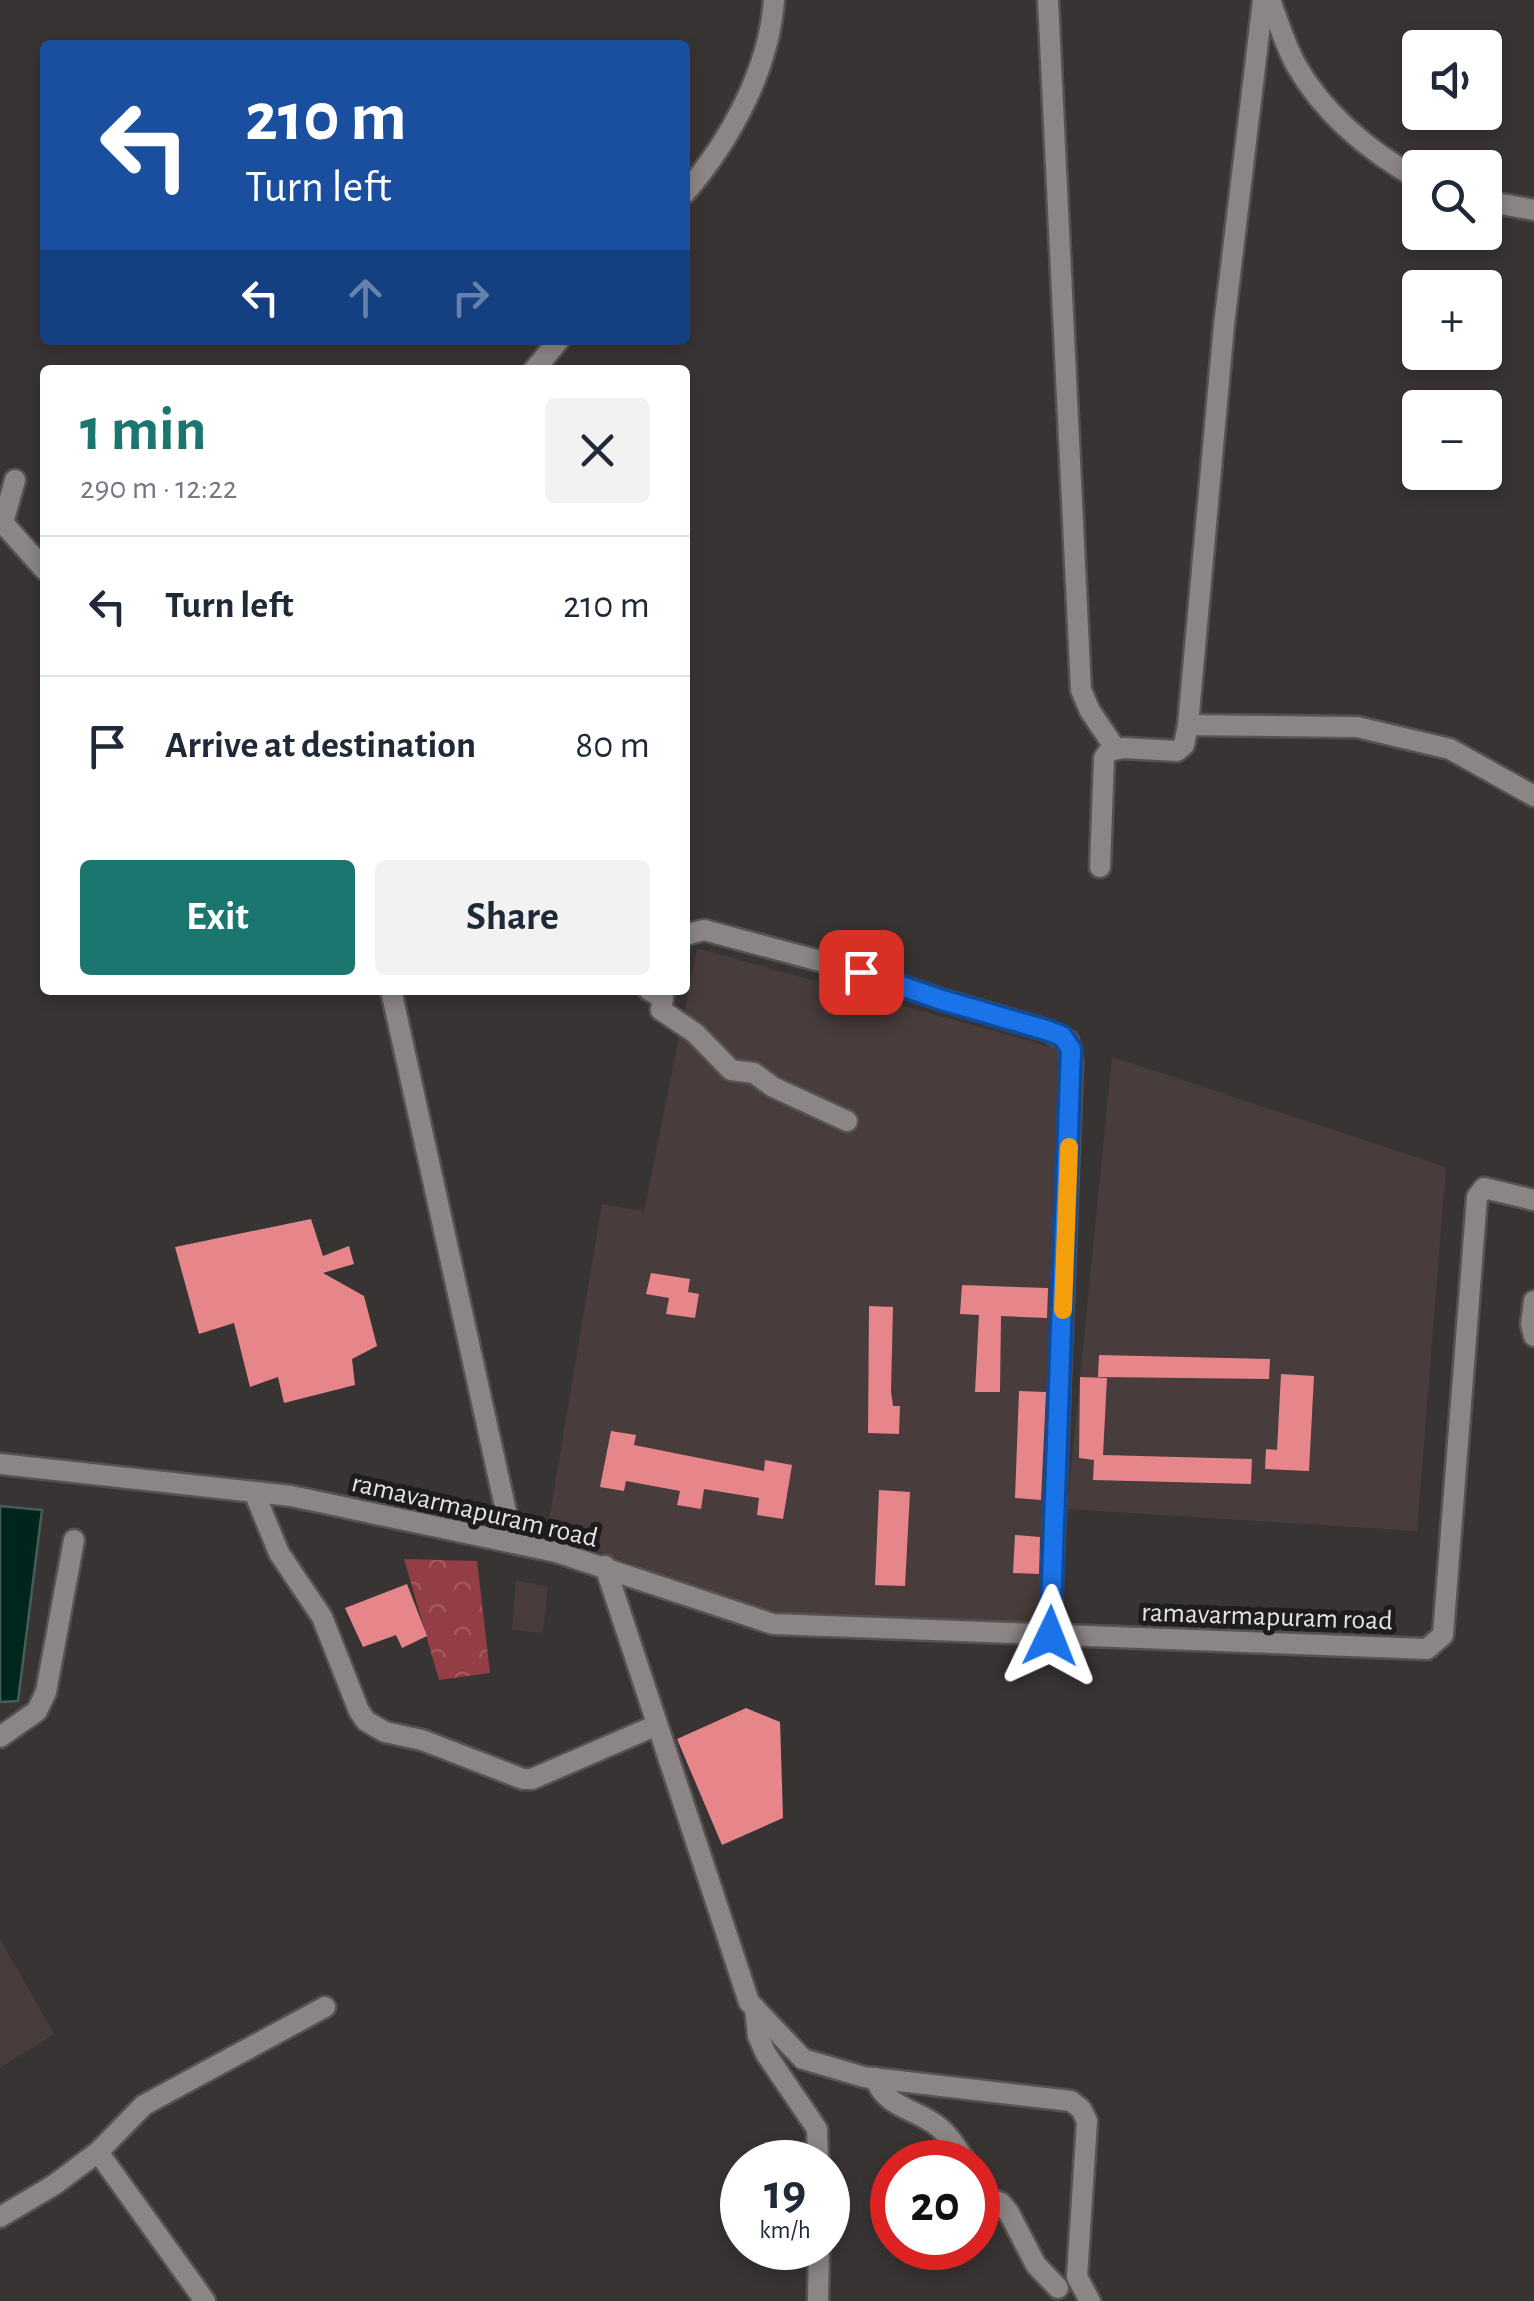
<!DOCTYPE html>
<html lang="en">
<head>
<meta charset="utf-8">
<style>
  :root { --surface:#fff; --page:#f2f2f3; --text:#1f2937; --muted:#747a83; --line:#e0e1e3; --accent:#1b766f }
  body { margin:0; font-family:"Alegreya Sans",sans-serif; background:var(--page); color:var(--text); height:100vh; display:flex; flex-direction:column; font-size:38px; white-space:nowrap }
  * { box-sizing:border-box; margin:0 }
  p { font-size:32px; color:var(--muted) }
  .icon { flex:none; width:55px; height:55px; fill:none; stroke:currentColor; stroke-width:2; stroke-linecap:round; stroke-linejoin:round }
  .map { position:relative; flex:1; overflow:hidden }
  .panel { position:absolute; left:40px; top:365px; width:650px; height:630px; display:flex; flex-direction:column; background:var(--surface); border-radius:10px; box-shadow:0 5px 15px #0003 }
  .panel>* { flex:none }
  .hud { position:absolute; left:40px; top:40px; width:650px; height:305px; border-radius:10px; box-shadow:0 5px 15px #0003; background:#1a4fa0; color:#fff; overflow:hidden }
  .tools { position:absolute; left:1402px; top:30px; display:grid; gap:20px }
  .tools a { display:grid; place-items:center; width:100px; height:100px; border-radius:10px; background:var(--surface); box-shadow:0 5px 15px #0003; font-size:50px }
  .speed { position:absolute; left:720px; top:2140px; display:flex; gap:20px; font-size:50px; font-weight:700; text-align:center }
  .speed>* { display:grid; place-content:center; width:130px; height:130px; border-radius:50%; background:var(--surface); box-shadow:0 5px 15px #0003; line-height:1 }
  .speed small { font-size:25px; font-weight:400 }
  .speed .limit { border:15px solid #d22; background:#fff; color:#111 }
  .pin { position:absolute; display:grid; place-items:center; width:85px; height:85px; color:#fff; margin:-42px; border-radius:20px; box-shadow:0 5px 15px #0006 }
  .me { position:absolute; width:110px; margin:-55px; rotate:2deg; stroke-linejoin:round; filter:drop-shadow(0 0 8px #0008) }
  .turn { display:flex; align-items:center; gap:35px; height:210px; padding:0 40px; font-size:45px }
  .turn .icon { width:130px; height:130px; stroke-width:2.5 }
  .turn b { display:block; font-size:70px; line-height:85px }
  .lanes { display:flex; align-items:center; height:95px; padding:0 40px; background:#0003; justify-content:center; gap:50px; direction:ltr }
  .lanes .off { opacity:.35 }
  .round { display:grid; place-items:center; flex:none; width:105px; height:105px; border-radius:10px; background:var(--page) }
  .overview { display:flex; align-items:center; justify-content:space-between; height:170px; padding:0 40px }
  h1 { font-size:60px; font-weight:700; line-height:75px; color:var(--accent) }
  .primary-button { display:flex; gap:20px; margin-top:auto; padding:20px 40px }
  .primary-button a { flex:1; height:115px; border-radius:10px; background:var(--accent); color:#fff; font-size:40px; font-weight:700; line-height:115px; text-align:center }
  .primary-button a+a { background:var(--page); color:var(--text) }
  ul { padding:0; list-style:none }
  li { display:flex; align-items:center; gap:30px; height:140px; padding:0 40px; border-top:2px solid var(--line) }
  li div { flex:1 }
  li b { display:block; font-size:38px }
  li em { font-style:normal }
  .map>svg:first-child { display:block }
  .built { fill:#483c3c }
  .forest { fill:url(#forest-crowns) }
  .water { fill:#00251d; stroke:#445d58; stroke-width:2.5 }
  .building { fill:#e6868a }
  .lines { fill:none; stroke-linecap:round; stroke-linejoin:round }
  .minor-casing { stroke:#575252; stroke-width:25 }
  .minor { stroke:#8b8585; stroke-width:20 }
  .route-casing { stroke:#114b97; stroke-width:25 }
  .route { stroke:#1a73e8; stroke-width:18 }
  .slow { stroke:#f59e0b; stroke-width:18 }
  .labels { text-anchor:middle; stroke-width:10; stroke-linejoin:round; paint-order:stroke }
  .street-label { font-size:28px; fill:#e4e1e1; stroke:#1e1c1c }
</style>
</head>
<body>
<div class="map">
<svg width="1534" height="2301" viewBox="0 0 1534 2301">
  <defs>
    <pattern id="forest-crowns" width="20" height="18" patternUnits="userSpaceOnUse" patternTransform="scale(2.5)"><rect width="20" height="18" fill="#933d44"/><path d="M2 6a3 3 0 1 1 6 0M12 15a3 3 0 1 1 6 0" fill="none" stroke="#a2595f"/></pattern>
  </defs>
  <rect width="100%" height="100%" fill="#393434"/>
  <g class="built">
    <path d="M697,948L1058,1049L1050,1632L763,1612L547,1532L602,1204L644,1211Z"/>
    <path d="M1112,1057L1446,1167L1417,1531L1067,1509Z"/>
    <path d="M516,1580L548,1587L543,1633L512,1630Z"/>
    <path d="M0,1939L54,2034L0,2068Z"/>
  </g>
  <path class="forest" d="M404,1559L477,1561L490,1673L439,1680Z"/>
  <path class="water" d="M0,1506L42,1510L18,1701L0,1702Z"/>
  <g class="building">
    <path d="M311,1219L323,1256L349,1246L354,1264L323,1273L364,1296L377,1346L352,1359L355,1385L284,1403L278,1377L250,1387L234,1323L199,1334L175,1247Z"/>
    <path d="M651,1273L690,1279L688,1292L699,1294L695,1318L666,1314L669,1298L646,1294Z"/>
    <path d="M962,1285L1048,1288L1047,1318L1001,1316L1000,1392H975L979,1315L960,1314Z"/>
    <path d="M869,1306L893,1307L891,1391L893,1406H900L899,1434L868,1433Z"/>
    <path d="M1099,1355L1270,1359L1269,1379L1098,1377Z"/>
    <path d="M1281,1374L1314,1376L1309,1471L1265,1469L1266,1449L1277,1450Z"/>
    <path d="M1080,1377L1107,1378L1103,1455L1252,1459L1251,1484L1093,1480L1094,1460L1079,1458Z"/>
    <path d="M1019,1391L1046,1392L1041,1500L1015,1498Z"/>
    <path d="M611,1431L636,1435L634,1445L764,1471L765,1460L792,1465L783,1519L757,1515L759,1498L704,1489L701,1509L677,1505L680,1491L626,1481L624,1491L600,1487Z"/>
    <path d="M879,1490L910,1492L905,1586L875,1585Z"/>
    <path d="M1015,1535L1040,1537L1039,1574L1013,1573Z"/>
    <path d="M407,1584L427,1636L402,1648L396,1635L363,1647L345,1608Z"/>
    <path d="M746,1708L780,1722L783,1818L722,1845L677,1739Z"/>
  </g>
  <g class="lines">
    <g class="minor-casing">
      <g id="minor">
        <path d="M1048,0L1081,690L1090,711L1115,748"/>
        <path d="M1270,0C1278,21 1285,45 1296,65C1325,116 1370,152 1420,180"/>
        <path d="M685,193C730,141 769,70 774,0"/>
        <path d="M1485,201L1534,210"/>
        <path d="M534,370L559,340"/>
        <path d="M0,523H3L15,480"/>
        <path d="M3,523L45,570"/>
        <path d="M1188,725L1224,325L1263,0"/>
        <path d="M1100,867L1104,758L1109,751L1124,748L1177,751L1184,745L1188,725L1357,727L1450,749L1534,796"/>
        <path d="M685,935L704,930L861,972L943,1000L1046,1030L1068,1041L1072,1062L1050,1636"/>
        <path d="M391,990L513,1543"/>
        <path d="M649,990L663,998L661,1010L695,1033L731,1070L754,1073L773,1087L847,1121"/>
        <path d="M1534,1301L1531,1324L1534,1336"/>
        <path d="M0,1464L291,1496L556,1552L773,1624L1427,1649L1443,1635L1477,1197L1484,1188L1534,1200"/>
        <path d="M254,1492L279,1553L322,1617L359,1711L366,1721L385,1732L422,1740L523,1779H532L657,1725"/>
        <path d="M605,1566L749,2002L803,2059L864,2077L1071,2101L1081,2109L1087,2121L1077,2277L1090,2301"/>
        <path d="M0,1737L37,1711L46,1692L74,1540"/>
        <path d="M755,2008L758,2036L766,2054L817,2129L818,2162"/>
        <path d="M875,2078C885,2107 915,2109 936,2125C949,2134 957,2149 966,2162"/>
        <path d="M98,2152L205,2301"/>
        <path d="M978,2190L984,2197L1001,2203L1009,2213L1036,2265L1058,2288"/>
        <path d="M0,2217L54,2185L98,2152L144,2105L325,2007"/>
        <path d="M818,2301L819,2248"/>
      </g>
    </g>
    <use href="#minor" class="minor"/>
  </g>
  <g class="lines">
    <g class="route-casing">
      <path id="route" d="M861,972L942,1000L1046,1030L1062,1036L1071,1049L1050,1636"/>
    </g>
    <use href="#route" class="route"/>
    <path class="slow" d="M1063,1310L1069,1147"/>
  </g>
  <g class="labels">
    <g class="street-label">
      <text transform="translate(475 1509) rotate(13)" y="10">ramavarmapuram road</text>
      <text transform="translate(1267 1615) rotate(2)" y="10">ramavarmapuram road</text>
    </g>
  </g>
</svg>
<div class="tools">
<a><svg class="icon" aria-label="sound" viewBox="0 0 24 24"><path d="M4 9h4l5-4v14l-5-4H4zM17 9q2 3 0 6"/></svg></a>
<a><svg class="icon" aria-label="search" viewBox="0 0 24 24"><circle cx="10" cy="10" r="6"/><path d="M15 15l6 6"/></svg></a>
<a>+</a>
<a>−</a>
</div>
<div class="speed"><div>19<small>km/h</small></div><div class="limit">20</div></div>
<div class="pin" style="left:861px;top:972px;background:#d93025"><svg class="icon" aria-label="arrive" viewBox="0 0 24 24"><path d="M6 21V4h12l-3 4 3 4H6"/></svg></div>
<svg class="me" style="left:1050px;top:1636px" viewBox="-20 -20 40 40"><path d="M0-17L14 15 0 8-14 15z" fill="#1a73e8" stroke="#fff" stroke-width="4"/></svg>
<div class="hud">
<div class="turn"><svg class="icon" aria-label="left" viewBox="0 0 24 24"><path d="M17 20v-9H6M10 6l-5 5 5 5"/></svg><div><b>210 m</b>Turn left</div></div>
<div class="lanes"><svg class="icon" aria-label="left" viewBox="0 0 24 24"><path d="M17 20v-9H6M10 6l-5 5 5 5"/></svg><svg class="icon off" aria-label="ahead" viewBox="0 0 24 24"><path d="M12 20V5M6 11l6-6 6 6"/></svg><svg class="icon off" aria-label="right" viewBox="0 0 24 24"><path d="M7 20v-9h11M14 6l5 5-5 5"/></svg></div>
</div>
<section class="panel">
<div class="overview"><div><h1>1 min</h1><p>290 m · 12:22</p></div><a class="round"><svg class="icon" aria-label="close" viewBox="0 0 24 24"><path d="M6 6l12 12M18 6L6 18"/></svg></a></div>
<ul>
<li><svg class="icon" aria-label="left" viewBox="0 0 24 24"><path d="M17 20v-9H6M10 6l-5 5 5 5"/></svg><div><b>Turn left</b></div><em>210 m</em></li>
<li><svg class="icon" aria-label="arrive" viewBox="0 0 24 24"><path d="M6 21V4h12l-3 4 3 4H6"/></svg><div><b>Arrive at destination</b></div><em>80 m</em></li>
</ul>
<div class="primary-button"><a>Exit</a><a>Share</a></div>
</section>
</div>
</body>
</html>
